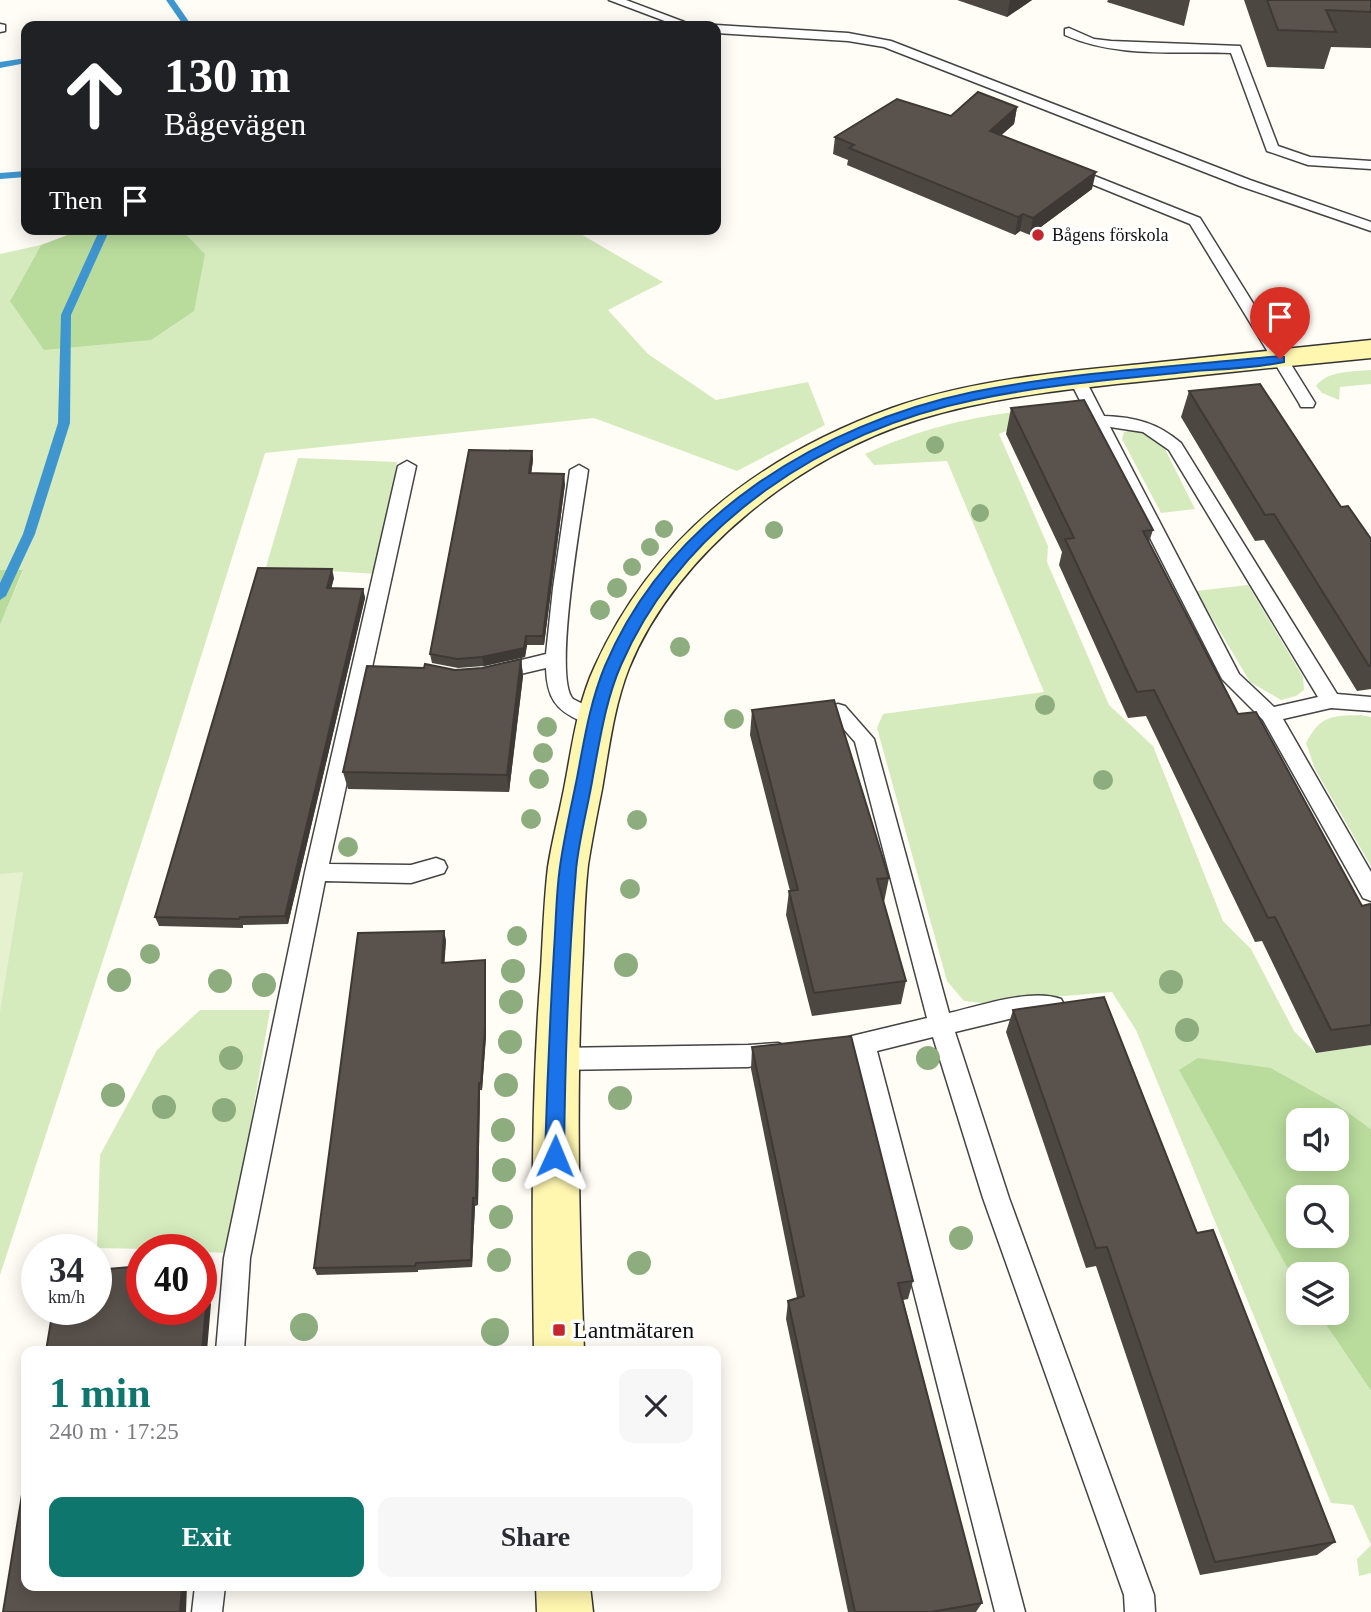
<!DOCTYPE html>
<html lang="en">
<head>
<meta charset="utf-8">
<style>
  :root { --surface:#fff; --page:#f7f7f7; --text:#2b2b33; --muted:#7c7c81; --accent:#0f766e }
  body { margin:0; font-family:"Times New Roman",serif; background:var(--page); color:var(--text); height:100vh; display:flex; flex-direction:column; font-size:26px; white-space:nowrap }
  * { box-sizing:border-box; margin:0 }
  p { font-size:23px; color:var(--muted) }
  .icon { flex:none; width:38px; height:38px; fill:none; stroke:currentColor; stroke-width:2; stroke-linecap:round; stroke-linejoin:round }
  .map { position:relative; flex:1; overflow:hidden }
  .side { position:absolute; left:21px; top:1346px; width:700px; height:245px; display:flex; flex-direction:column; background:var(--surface); border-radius:14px; box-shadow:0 4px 18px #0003 }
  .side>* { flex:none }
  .banner { position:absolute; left:21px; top:21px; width:700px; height:214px; border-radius:14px; box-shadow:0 4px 18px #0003; background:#202124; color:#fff; overflow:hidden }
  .controls { position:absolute; left:1286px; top:1108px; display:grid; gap:14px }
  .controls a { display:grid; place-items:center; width:63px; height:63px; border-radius:14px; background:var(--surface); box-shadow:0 4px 18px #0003; font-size:35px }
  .speed { position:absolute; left:21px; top:1234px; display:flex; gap:14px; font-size:35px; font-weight:700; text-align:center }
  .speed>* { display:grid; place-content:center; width:91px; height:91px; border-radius:50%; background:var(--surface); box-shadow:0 4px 18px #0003; line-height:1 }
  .speed small { font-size:18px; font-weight:400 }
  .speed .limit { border:10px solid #d22; background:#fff; color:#111 }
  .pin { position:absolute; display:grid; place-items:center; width:60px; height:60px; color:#fff; margin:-72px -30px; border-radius:50% 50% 50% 0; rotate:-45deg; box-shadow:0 0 7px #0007 }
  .pin .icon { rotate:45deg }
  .me { position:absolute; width:77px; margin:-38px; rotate:1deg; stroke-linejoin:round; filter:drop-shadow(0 0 5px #0008) }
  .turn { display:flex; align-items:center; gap:24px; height:147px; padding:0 28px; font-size:32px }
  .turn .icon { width:91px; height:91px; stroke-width:2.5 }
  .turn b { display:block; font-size:49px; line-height:60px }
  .then { display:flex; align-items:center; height:66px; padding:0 28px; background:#0003; gap:14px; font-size:26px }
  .round { display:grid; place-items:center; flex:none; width:74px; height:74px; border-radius:14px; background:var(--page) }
  .summary { display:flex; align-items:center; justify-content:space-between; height:119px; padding:0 28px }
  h1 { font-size:42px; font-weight:700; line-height:52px; color:var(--accent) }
  .button { display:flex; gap:14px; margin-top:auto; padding:14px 28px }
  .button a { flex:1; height:80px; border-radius:14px; background:var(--accent); color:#fff; font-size:28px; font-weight:700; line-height:80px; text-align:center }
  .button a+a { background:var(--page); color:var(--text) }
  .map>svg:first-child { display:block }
  .green { fill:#d5ebbd }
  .forest { fill:#b9dc9c; fill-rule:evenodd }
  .pitch { fill:#e6f2cf }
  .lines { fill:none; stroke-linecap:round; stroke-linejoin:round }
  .stream { fill:#3f96cf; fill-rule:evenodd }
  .lane-casing { stroke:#444; stroke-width:3 }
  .secondary-casing { stroke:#333; stroke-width:3 }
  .lane { fill:#fff; fill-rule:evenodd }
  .secondary { fill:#fff6b0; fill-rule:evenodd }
  .tree { fill:#8dad7f }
  .wall { fill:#4d4742 }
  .shaded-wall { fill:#3f3936 }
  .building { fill:#5a524d; stroke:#3f3936; stroke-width:2 }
  .route { fill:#1a73e8; stroke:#114b97; stroke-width:2 }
  .poi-dot { fill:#c4262e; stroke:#fff; stroke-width:2.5 }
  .labels { text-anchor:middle; stroke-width:7; stroke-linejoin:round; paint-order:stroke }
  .far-poi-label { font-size:18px; fill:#111; stroke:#fff; text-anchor:start }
  .near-poi-label { font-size:24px; fill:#111; stroke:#fff; text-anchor:start }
</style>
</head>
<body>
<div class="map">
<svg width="1371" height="1612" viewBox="0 0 1371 1612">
  <rect width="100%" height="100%" fill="#fffdf5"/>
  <g class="green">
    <path d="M181,229H572L663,282L608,310L648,354L716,400L808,382L825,425L737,471L594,418L265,453L170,755L0,1275V625L23,571L0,570V254L41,245L10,301L205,254Z"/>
    <path d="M1371,370V384L1340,387L1339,400L1322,393L1316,386C1328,370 1353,372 1371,370Z"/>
    <path d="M1066,407L999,434L1048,546L1047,562L1109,705L1153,746L1223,921L1251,949L1294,1031L1316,1053L1371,1045V1129L1338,1105L1271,1068L1287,1267L1298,1283V1312L1318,1313L1371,1391V1573L1359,1576L1357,1559L1371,1545L1353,1505L1331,1503L1136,1030L1112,992L982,1003L964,1001L947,981L877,728L883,714L1044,692L947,461L874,465L865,454C933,423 993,412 1066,407Z"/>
    <path d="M1137,429L1164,447L1195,509L1161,513L1122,439L1124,432Z"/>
    <path d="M298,458L397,462L377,574L266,567Z"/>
    <path d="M1248,585L1303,677L1304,690L1296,696L1281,700L1250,682L1196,591Z"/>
    <path d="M1361,715L1371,717V866L1315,769L1306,743C1321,715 1331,716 1361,715Z"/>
    <path d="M200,1010H270L229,1253L201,1252V1250L97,1248L100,1155L157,1050Z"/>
  </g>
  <g class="forest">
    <path d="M98,229H181L205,254L194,311L151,340L44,350L10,301L41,245L78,231Z"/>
    <path d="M0,570H23L0,625Z"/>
    <path d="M1198,1058L1271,1068L1338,1105L1371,1129V1391L1318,1313L1337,1312V1274H1298V1283L1287,1267L1179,1070ZM1298,1120H1337V1158H1298ZM1298,1197H1337V1236H1298Z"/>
  </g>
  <path class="pitch" d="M23,872L0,1012V874Z"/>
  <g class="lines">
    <g class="stream">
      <path d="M166,0H174L192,26H184Z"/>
      <path d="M26,58V63L0,68V62Z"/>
      <path d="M26,171V177L0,179V173Z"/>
      <path d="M100,229H110L71,315L70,423L35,534L6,596L0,600V583L23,534L58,423L61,315Z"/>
    </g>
    <g class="lane-casing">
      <g id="lane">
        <path d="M609,0H626L695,26H678Z"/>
        <path d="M0,24L5,25V31L0,32Z"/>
        <path d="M716,25L848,33L891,41L1250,180L1371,222V231L1240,186L884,47L848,41L716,33V26H712Z"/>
        <path d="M1069,28L1094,39L1111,41L1240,46L1278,146L1310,157L1371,161V169L1308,165L1267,151L1231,53C1176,51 1115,58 1065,35V29Z"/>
        <path d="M1067,165L1200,218L1315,403L1313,407H1301L1299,403L1190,224L1062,172L1060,169Z"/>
        <path d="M1077,374L1085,379L1104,416C1135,417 1158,423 1181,443L1337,694L1371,697V711L1331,708L1283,719L1371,872V901L1363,898L1263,720L1222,679L1069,379ZM1110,427L1143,432L1169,450L1318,697L1274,707L1239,674Z"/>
        <path d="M407,461L416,466L329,864L411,865L436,858L444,861L447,867L444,873L411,883L325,881L250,1258L244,1351H216L224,1258L305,872L398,466Z"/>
        <path d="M579,465L588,470C583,507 552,678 573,699L603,714L606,719L603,724C594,727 589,724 581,721C555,710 547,697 546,668L495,680L488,678L485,673L488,668L546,654L553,588L570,470Z"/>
        <path d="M838,704L845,706L874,739L949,1013C980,1006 1031,988 1061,999L1065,1006L1061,1013L1009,1019L955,1032L1009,1198L1154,1595L1155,1612H1125L1124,1595L983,1198L933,1037L877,1051L1025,1612H995L854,1056L844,1053L840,1046L844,1039L852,1036L927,1018L855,742L828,711L831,706Z"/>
        <path d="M778,1043L786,1046L790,1053L786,1060L748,1067L556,1070L548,1066L544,1059L548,1052L556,1048L748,1045Z"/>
        <path d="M195,1586H225L222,1612H192Z"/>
      </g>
    </g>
    <g class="secondary-casing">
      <g id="secondary">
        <path d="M1371,340V358C1299,365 1228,372 1156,380C1077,388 996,396 920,419C802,455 676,552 629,668C614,706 609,748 602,789C597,814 592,839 588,865C584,900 584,937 582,973C576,1099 579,1224 584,1351H534C532,1223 531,1097 541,970C543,936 544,901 548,867C552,841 559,815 564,789C572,748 577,704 595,666C654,536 760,456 892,408C971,380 1059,372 1142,364C1218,356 1295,348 1371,340Z"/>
        <path d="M536,1586H590L593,1612H537Z"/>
      </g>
    </g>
    <use href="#lane" class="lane"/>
    <use href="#secondary" class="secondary"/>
  </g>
  <g class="tree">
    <circle cx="935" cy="445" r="9"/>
    <circle cx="980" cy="513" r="9"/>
    <circle cx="664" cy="529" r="9"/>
    <circle cx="774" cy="530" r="9"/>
    <circle cx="650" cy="547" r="9"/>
    <circle cx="632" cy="567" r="9"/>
    <circle cx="617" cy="588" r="10"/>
    <circle cx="600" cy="610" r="10"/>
    <circle cx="680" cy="647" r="10"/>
    <circle cx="1045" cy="705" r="10"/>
    <circle cx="734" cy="719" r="10"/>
    <circle cx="547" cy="727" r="10"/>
    <circle cx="543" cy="753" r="10"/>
    <circle cx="539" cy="779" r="10"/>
    <circle cx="1103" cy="780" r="10"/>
    <circle cx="531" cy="819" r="10"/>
    <circle cx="637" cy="820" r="10"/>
    <circle cx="348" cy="847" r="10"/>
    <circle cx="630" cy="889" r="10"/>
    <circle cx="517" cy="936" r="10"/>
    <circle cx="150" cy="954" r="10"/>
    <circle cx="626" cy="965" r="12"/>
    <circle cx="513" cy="971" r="12"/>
    <circle cx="119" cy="980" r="12"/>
    <circle cx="220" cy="981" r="12"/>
    <circle cx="1171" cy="982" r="12"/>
    <circle cx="264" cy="985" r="12"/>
    <circle cx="511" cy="1002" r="12"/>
    <circle cx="1187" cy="1030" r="12"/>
    <circle cx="510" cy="1042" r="12"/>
    <circle cx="231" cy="1058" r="12"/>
    <circle cx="928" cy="1058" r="12"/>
    <circle cx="506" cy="1085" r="12"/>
    <circle cx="113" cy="1095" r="12"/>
    <circle cx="620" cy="1098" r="12"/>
    <circle cx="164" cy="1107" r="12"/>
    <circle cx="224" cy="1110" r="12"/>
    <circle cx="503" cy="1130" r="12"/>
    <circle cx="504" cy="1170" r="12"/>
    <circle cx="501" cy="1217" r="12"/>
    <circle cx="961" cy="1238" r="12"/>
    <circle cx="499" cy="1260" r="12"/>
    <circle cx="639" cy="1263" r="12"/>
    <circle cx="304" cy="1327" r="14"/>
    <circle cx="495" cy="1332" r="14"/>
  </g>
  <g class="wall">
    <path d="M957,0H1032L1007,17Z"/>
    <path d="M1108,0H1190L1184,26L1107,2Z"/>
    <path d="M1244,0H1371V48L1331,47L1324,69L1267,67Z"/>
    <path d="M1017,107L1014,124L1001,135L1092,189L1030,235L1020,231L1015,235L847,165L848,160L833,154L835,137L951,116Z"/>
    <path d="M1189,391L1341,507L1371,539V689L1357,691L1264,540L1255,541L1181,417Z"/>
    <path d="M1011,408L1153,530L1149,542L1238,714L1362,906H1371V1045L1316,1053L1262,941L1255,942L1146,716L1128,718L1059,565L1062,552L1006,434Z"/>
    <path d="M532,451L533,460L531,474L565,484L544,645H527L525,657L484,666L458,668L432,663L430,654Z"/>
    <path d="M334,578L331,588L363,589L365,598L288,924L243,925V928L159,926L155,917Z"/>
    <path d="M521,659L523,676L509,792L348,789L343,772L482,668Z"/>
    <path d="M752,710L889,878L884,902L906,981L901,1004L812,1016L786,915L789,891H790L750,735Z"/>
    <path d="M446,940L444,963L486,968V1036L482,1090H480L478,1205L475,1206L472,1267L418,1270V1272L317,1275L314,1268Z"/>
    <path d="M1013,1010L1197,1233L1335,1542L1317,1555L1200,1575L1096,1266L1086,1268L1006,1032Z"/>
    <path d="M752,1047L913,1281L908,1299L903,1300L982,1603L976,1612H848L786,1319L788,1301L797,1298L751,1069Z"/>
  </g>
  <g class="shaded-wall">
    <path d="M1010,0H1032L1007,17Z"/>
    <path d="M1017,107L1014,124L987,148L990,131Z"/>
    <path d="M1096,172L1092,189L1030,235L1033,218Z"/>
    <path d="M1023,214L1020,231L1015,235L1018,217Z"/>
    <path d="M532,451L533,460L530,483L529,473Z"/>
    <path d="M564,474L565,484L544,645L543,636Z"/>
    <path d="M332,569L334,578L329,597L327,588Z"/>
    <path d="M363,589L365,598L288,924L285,916Z"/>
    <path d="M526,636L527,645L525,657L484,666L482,657Z"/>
    <path d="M521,659L523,676L509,792L507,775Z"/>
    <path d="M444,931L446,940L444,971L442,963Z"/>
    <path d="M485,960L486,968V1036L482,1090L481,1083Z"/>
    <path d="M479,1083L480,1090L478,1205L476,1198Z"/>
    <path d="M473,1198L475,1206L472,1267L471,1260Z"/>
    <path d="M207,1297L211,1304L207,1351H202Z"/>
    <path d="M182,1586H187L186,1612H180Z"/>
  </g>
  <g class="building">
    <path d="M1267,0H1371V12L1326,10L1336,32L1278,30Z"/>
    <path d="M978,92L1017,107L990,131L1096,172L1033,218L1023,214L1018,217L849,148L854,145L835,137L897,99L951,116Z"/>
    <path d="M1260,384L1341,507L1348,506L1371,539V665L1369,666L1274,514L1265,515L1189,391Z"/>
    <path d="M1084,400L1153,530L1143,531L1238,714L1256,712L1362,906L1370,904L1371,906V1025L1331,1030L1275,917L1268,918L1154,690L1137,692L1065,539L1074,538L1011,408Z"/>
    <path d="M469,450L532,451L529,473L564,474L543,636H526L524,648L482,657L457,659L430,654Z"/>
    <path d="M258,568L332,569L327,588L363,589L285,916L240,917L239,919L155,917Z"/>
    <path d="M521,659L507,775L343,772L367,666L424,668L425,664L455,670L482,668Z"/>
    <path d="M834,700L889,878L877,879L906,981L814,993L789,891L798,890L752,710Z"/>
    <path d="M444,931L442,963L485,960V1028L481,1083H479L476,1198H473L471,1260L416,1263L415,1266L314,1268L358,933Z"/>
    <path d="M1104,997L1197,1233L1213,1230L1335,1542L1215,1562L1107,1247L1096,1248L1013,1010Z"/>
    <path d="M851,1036L913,1281L898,1283L982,1603L931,1612H855L788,1301L804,1296L752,1047Z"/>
    <path d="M142,1266V1309H201V1298L207,1297L202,1351H46L53,1309H96V1270Z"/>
    <path d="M26,1470V1586H182L180,1612H3Z"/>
  </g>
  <path class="route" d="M1280,356L1284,357V362C1255,368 1225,369 1195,371C1122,379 1047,384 974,400C826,430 683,523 621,665C606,699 600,739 593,776C588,807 579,838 576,870C568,965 565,1061 564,1156L561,1162L555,1165L548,1162L545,1156C547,1087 550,1019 554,950C556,923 556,894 560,867C564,837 571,808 577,778C584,741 590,702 605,666C668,517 820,424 973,392C1074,372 1178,366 1280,356Z"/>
  <g class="poi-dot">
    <circle cx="1038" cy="235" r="7"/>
    <rect x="552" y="1323" width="14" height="14" rx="3.5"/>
  </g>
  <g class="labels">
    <g class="far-poi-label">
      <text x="1052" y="241">Bågens förskola</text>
    </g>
    <g class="near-poi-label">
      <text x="573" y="1338">Lantmätaren</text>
    </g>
  </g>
</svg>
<div class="controls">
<a><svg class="icon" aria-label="sound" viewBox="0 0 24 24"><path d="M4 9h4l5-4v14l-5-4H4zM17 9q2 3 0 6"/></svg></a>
<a><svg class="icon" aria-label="search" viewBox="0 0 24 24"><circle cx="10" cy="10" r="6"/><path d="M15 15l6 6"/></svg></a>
<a><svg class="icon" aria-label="layers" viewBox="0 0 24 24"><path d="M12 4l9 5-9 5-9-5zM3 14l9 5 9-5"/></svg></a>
</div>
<div class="speed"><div>34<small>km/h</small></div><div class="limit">40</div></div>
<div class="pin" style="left:1280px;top:359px;background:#d93025"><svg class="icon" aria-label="arrive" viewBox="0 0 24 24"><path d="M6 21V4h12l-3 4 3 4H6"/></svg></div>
<svg class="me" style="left:555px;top:1156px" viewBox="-20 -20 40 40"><path d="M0-17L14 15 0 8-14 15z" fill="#1a73e8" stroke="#fff" stroke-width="4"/></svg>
<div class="banner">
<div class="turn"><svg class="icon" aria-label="ahead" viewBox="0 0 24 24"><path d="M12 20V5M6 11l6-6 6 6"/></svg><div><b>130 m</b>Bågevägen</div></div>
<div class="then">Then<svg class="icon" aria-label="arrive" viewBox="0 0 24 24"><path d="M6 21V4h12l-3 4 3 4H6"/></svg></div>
</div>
<section class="side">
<div class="summary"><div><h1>1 min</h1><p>240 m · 17:25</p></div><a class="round"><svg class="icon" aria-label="close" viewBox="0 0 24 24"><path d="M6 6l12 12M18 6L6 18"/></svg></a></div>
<div class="button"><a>Exit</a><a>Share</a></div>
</section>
</div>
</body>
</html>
